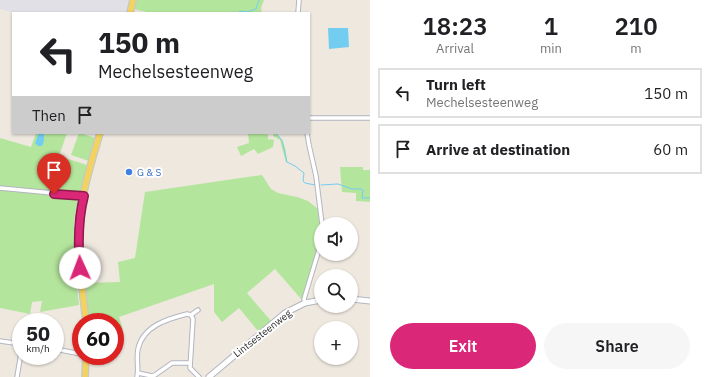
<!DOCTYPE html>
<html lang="en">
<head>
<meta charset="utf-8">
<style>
  :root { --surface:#fff; --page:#f6f6f6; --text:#202124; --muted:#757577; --line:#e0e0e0; --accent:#db2777 }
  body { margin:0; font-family:"IBM Plex Sans",sans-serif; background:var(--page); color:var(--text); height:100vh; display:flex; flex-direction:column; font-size:15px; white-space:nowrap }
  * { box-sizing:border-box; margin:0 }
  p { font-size:13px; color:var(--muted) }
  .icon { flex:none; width:22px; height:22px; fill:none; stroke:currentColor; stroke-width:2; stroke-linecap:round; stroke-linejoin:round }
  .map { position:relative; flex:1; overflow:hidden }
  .sheet { display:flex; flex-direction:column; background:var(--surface); width:340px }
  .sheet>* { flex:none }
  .top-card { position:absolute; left:12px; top:12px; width:298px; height:122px; border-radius:0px; box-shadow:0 1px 3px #0004; background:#fff; color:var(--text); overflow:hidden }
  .tools { position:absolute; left:314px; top:217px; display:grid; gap:8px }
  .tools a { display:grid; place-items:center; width:44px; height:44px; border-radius:50%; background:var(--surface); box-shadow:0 1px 3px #0004; font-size:20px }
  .speed { position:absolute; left:12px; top:313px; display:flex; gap:8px; font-size:20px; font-weight:700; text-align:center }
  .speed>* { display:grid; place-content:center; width:52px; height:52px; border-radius:50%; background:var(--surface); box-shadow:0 1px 3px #0004; line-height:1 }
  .speed small { font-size:10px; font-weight:400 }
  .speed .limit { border:6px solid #d22; background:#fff; color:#111 }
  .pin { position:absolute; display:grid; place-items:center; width:34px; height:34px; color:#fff; margin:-41px -17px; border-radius:50% 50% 50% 0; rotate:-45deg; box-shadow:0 0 4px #0007 }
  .pin .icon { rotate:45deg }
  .me { position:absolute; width:44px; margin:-22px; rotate:358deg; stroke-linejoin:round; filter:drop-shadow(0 0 3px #0008) }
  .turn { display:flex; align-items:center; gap:14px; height:84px; padding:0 20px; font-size:18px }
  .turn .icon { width:52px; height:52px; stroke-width:2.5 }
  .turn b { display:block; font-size:28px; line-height:34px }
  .then { display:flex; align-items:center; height:38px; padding:0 20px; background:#0003; gap:8px; font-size:15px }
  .eta { display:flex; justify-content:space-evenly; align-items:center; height:68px; text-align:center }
  .eta b { font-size:24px; font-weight:600; line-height:28px }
  .action { display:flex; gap:8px; margin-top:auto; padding:8px 20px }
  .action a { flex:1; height:46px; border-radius:24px; background:var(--accent); color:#fff; font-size:16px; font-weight:600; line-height:46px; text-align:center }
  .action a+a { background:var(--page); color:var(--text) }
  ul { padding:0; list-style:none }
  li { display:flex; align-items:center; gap:12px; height:50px; margin:0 8px 6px; padding:0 12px; border:2px solid var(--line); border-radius:0px }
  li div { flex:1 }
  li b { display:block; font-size:15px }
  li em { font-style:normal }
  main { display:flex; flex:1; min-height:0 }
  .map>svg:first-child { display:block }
  .industrial { fill:#e2e0e7 }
  .green { fill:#b4e59c }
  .water { fill:#72cdf1 }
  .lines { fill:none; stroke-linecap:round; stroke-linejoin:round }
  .stream { stroke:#72cdf1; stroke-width:1 }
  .street-casing { stroke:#b3b5c0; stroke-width:5.5 }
  .secondary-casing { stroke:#b3b5c0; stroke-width:7 }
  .primary-casing { stroke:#c8c8c8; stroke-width:8 }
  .street { stroke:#fff; stroke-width:3.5 }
  .secondary { stroke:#fff; stroke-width:5 }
  .primary { stroke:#f3d35f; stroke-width:5.5 }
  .route-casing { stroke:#8e194d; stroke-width:10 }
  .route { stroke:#db2777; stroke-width:7 }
  .shop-dot { fill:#3f7fe0; stroke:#fff; stroke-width:1.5 }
  .labels { text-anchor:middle; stroke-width:4; stroke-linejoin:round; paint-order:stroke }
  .shop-label { font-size:10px; fill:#366cbe; stroke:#fff; text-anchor:start }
  .street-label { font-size:10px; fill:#2d2d2d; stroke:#fff }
</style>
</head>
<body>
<main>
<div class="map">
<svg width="370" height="377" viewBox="0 0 370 377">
  <rect width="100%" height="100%" fill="#eee8df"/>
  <path class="industrial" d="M0,0H130L127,13H13L0,9Z"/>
  <g class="green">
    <path d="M135,0H264L261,8L262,13H152L133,9Z"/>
    <path d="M36,133H67L59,156L87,165L80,195L0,187V138L31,147Z"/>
    <path d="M79,133L96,138L89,161L71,155Z"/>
    <path d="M248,133H268V140L270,139L274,140L273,147L258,154L254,149L241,156L237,147L249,143Z"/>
    <path d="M273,133H276C285,141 286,151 287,162L286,163L280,140L273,136Z"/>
    <path d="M340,167H363V170H370V202L356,201V193L342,192Z"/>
    <path d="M262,175L271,189L278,193L297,197L308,201L318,209L320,233L319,243L302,300L275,269L247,293L271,321L258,331L239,308L222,322L214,312V284L119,317L123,329H115V322H89L85,283L120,282L118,262L135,258L145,192Z"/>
    <path d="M0,190L78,197L74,222V255L79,305L40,312L42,301L32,302L30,314L0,308Z"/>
  </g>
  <g class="water">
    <path d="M328,28H348L349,47L329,49Z"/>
    <path d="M39,133L44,134V141L42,146H38L35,143Z"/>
  </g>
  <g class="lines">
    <g class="stream">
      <path d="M238,13L240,11L246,12L256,9L259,0"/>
      <path d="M275,133L282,140L287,162L295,166L304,173L303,181L305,183L315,185"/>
      <path d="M321,185L338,184L352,189H361L363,190L362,198H370"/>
    </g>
    <g class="street-casing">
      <g id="street">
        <path d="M298,13L299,0"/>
        <path d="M309,118H370"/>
        <path d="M307,133L309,145L316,176L322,224"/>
        <path d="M0,188L84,196"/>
        <path d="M305,303L304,299L321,243"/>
        <path d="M191,315L198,310"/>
        <path d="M0,341L21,344"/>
        <path d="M55,349L81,354"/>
        <path d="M138,373L152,376L155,375L172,363H190"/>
        <path d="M17,377L21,353"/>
        <path d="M137,377C139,368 136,358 138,349C143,326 167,319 187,314L191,315L193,319L190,368L199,377"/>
      </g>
    </g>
    <g class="secondary-casing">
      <g id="secondary">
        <path d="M351,299L370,301"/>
        <path d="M209,377L285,313L305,303L321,300"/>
      </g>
    </g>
    <g class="primary-casing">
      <g id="primary">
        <path d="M130,13L133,0"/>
        <path d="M86,322C82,284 75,245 81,207C85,181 93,157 100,133"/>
        <path d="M85,377L86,356"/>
      </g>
    </g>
    <use href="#street" class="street"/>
    <use href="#secondary" class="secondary"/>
    <use href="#primary" class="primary"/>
  </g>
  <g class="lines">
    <g class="route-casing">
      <path id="route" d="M54,194L84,196C78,219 78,244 80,268"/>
    </g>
    <use href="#route" class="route"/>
  </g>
  <circle class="shop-dot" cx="129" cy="172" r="4"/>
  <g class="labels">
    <g class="shop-label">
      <text x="137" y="176">G &amp; S</text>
    </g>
    <g class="street-label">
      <text transform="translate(262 333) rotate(-38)" y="4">Lintsesteenweg</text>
    </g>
  </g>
</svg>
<div class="tools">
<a><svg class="icon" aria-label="sound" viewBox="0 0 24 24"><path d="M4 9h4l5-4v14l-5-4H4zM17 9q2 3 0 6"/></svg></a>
<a><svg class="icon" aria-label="search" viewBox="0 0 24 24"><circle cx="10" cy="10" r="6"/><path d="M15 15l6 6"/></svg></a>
<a>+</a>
</div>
<div class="speed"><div>50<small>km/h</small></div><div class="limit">60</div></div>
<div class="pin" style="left:54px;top:194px;background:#d93025"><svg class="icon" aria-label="arrive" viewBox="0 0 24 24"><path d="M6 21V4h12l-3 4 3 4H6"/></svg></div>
<svg class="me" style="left:80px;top:268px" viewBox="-20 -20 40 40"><circle r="19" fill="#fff"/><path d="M0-13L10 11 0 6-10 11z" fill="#db2777"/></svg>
<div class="top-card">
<div class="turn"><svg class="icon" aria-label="left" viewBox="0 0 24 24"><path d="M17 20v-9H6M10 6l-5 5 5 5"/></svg><div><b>150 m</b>Mechelsesteenweg</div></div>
<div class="then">Then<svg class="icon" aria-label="arrive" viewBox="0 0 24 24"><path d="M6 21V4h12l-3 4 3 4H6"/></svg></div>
</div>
</div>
<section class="sheet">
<div class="eta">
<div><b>18:23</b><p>Arrival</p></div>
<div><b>1</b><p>min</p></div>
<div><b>210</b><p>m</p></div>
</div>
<ul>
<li><svg class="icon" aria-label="left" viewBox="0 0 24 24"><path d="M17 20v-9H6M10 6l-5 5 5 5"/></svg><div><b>Turn left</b><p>Mechelsesteenweg</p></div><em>150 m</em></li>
<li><svg class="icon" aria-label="arrive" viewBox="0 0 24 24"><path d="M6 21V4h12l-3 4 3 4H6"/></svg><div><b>Arrive at destination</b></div><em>60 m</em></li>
</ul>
<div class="action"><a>Exit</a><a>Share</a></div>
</section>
</main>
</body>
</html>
